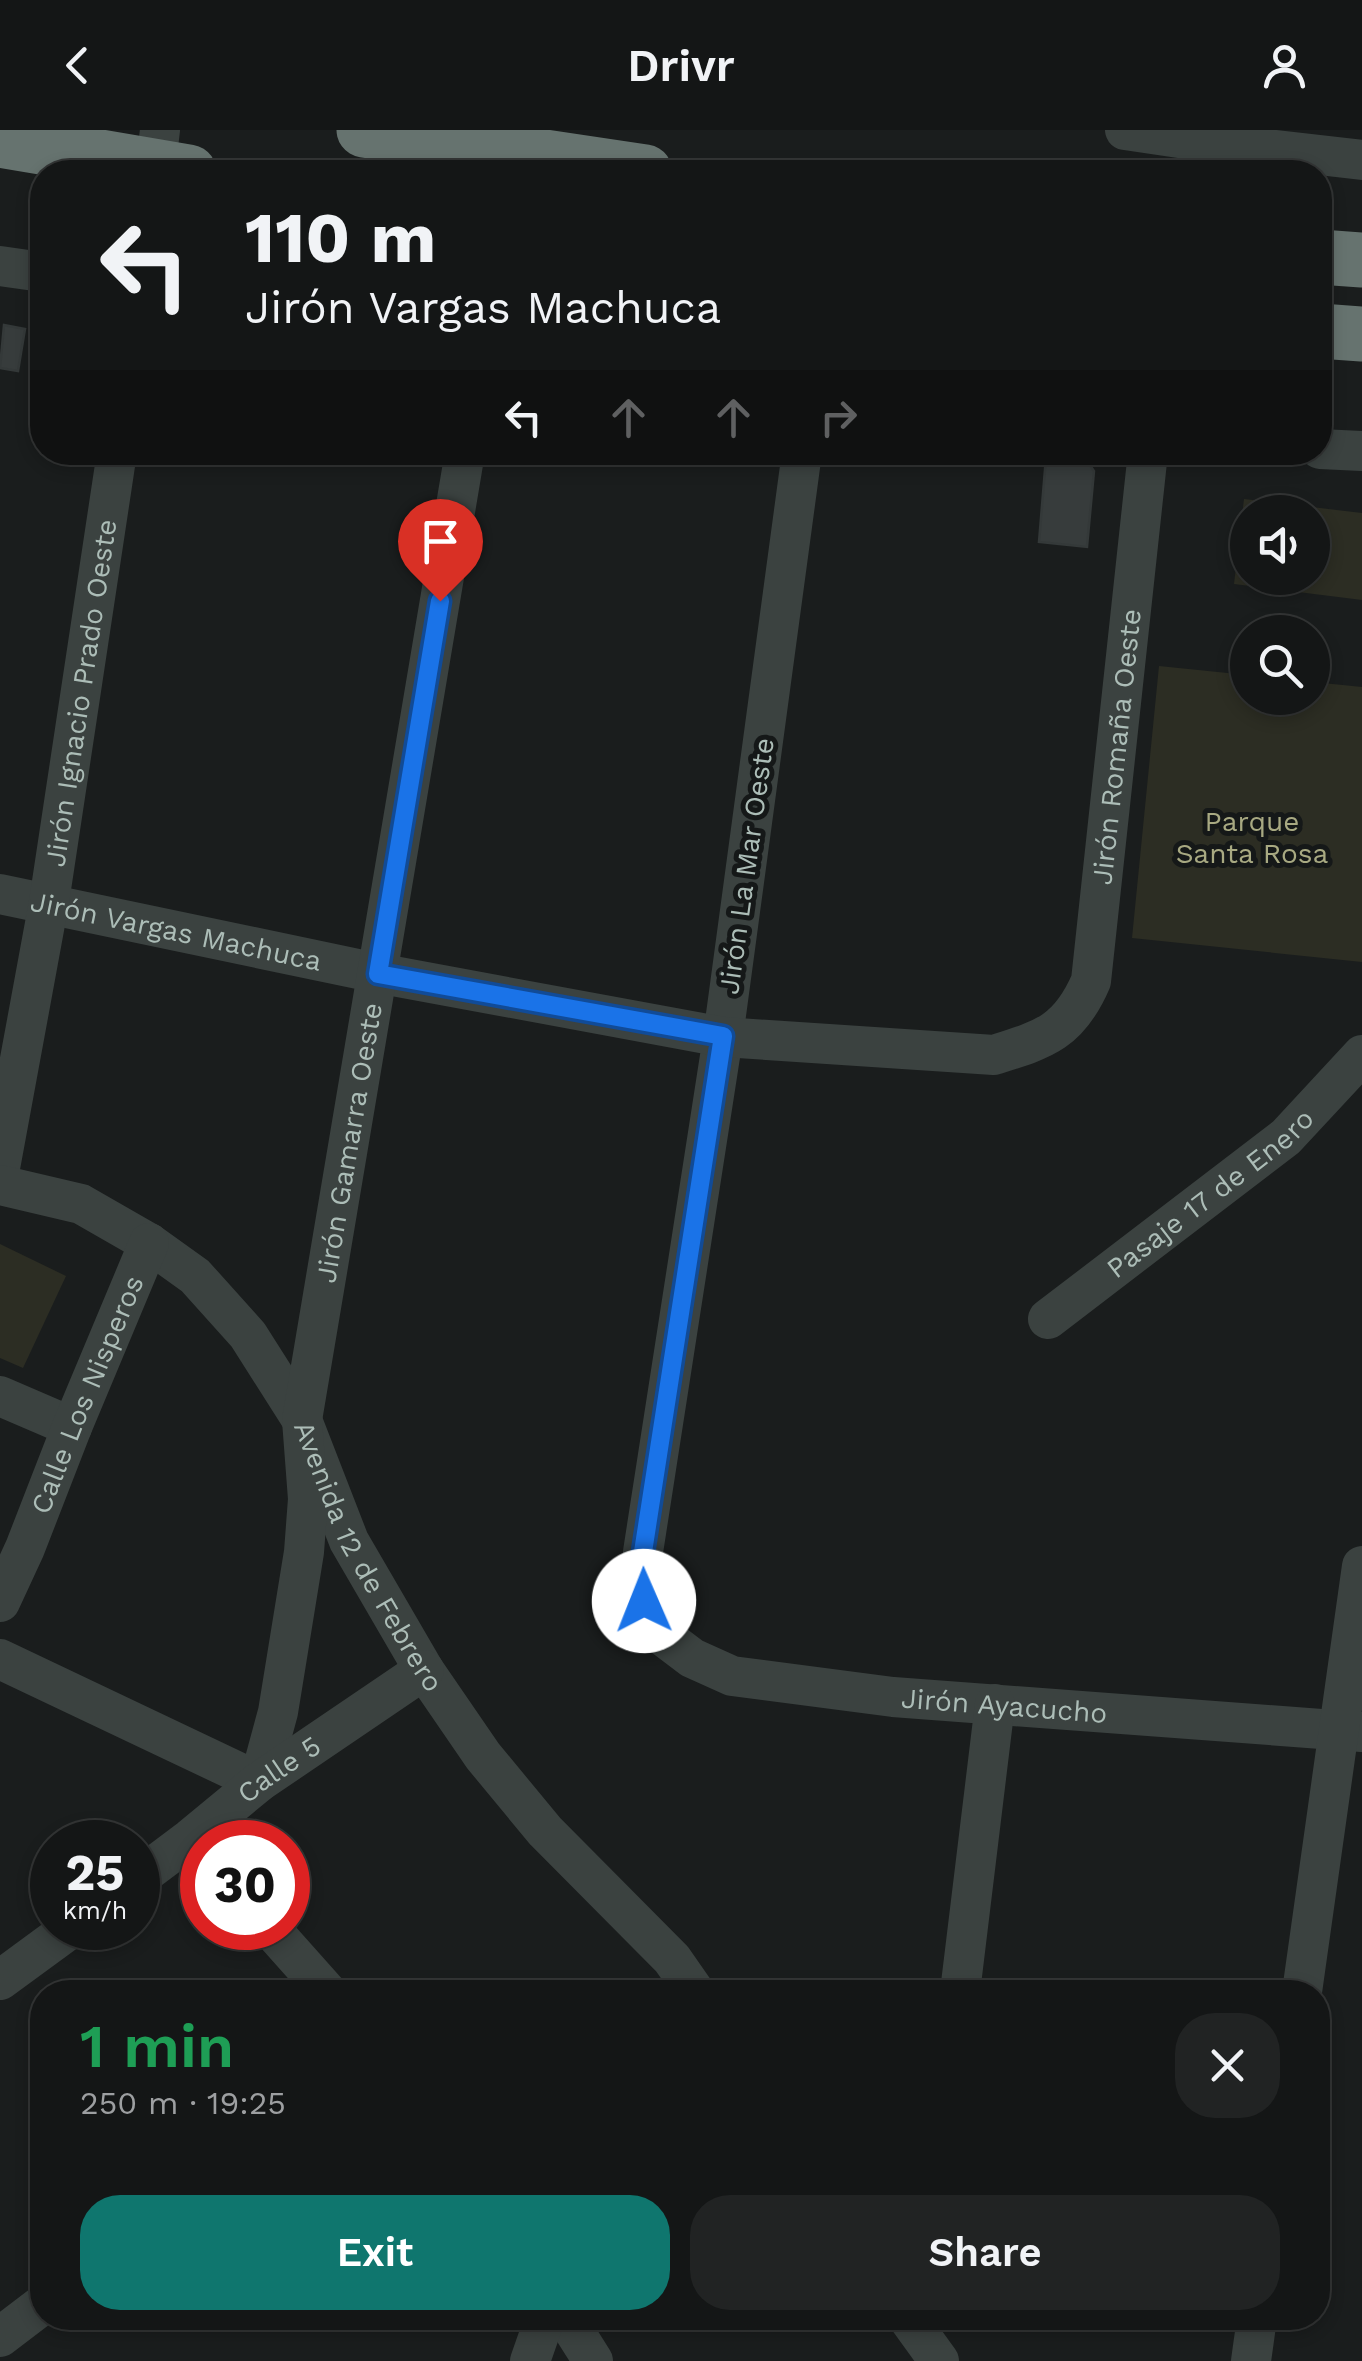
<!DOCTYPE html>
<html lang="en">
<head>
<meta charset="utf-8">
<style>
  :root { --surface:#141616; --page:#212323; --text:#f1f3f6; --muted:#9d9fa1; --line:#333535; --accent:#0f766e }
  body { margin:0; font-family:"Work Sans",sans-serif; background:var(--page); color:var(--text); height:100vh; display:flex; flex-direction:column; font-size:38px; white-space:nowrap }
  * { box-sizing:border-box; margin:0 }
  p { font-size:32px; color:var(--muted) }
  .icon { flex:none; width:55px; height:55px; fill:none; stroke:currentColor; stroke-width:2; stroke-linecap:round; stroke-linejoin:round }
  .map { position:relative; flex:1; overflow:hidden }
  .side { position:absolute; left:30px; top:1850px; width:1300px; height:350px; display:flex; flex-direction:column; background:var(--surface); border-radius:40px; box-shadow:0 5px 15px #0003,0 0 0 2px var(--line) }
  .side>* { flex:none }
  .hud { position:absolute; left:30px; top:30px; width:1302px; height:305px; border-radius:40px; box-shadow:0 5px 15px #0003,0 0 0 2px var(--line); background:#141616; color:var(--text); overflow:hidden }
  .buttons { position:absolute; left:1230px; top:365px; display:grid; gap:20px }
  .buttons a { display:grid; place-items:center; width:100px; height:100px; border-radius:50%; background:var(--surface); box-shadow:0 5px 15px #0003,0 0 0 2px var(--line); font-size:50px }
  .speed { position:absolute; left:30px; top:1690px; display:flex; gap:20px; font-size:50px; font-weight:700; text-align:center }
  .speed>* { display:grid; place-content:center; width:130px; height:130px; border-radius:50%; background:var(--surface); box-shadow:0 5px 15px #0003,0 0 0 2px var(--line); line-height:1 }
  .speed small { font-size:25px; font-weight:400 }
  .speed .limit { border:15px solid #d22; background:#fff; color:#111 }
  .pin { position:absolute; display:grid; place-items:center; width:85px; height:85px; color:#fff; margin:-102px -42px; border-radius:50% 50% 50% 0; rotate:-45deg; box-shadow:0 0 10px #0007 }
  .pin .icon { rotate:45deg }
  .me { position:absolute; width:110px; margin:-55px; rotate:359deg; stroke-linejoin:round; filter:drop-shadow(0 0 8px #0008) }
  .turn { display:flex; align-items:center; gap:35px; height:210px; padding:0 50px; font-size:45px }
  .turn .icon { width:130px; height:130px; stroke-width:2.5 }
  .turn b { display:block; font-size:70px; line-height:85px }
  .lanes { display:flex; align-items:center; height:95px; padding:0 50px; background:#0003; justify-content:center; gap:50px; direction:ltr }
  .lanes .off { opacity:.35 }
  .round { display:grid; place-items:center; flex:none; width:105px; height:105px; border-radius:40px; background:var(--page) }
  .overview { display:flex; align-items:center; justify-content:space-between; height:170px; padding:0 50px }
  h1 { font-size:60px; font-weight:600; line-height:75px; color:#1e9e55 }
  .primary-button { display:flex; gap:20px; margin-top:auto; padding:20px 50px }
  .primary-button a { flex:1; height:115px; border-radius:40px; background:var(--accent); color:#fff; font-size:40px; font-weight:600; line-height:115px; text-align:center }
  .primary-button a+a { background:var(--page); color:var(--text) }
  header { display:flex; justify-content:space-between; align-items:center; height:130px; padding:0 50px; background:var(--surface); font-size:45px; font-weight:600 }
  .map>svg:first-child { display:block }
  .green { fill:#2c2d23; fill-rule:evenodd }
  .building { fill:#373c3c; stroke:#343939; stroke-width:2.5 }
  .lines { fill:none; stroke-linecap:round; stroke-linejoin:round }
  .street { stroke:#3b4240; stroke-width:40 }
  .highway { stroke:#66736f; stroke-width:55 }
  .route-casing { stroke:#114b97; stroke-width:25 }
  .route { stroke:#1a73e8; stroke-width:18 }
  .labels { text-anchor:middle; stroke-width:10; stroke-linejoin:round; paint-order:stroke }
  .street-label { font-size:28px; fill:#acbdb7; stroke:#151818 }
  .park-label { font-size:28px; fill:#a8a982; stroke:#151818 }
</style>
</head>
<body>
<header><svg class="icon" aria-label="back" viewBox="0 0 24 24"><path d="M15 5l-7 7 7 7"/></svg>Drivr<svg class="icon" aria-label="person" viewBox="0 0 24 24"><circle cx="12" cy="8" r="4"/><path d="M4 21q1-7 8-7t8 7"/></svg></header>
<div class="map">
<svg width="1362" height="2231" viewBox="0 0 1362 2231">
  <rect width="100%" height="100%" fill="#1a1d1d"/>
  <g class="green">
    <path d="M1244,369L1362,383V470L1234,454ZM1248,382H1312V448H1248Z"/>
    <path d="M1159,536L1247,545L1248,568H1312L1313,552L1362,557V832L1132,808Z"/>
    <path d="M0,1114L66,1146L23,1238L0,1228Z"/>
  </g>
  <g class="building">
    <path d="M4,195L25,199L18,241L0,238Z"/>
    <path d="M1046,327L1087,331L1094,341L1087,417L1039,412Z"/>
  </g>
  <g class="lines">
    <g class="street">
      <path d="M1125,0L1206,12L1362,30"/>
      <path d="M155,42L160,0"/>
      <path d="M0,136L42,142"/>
      <path d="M1320,319L1362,321"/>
      <path id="s1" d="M802,322L723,907L643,1422L644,1471L659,1503L692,1528L732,1546L893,1567L1362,1602"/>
      <path id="s2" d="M0,764L377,843L723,907L994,925C1045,909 1069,902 1091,851L1148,322"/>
      <path id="s3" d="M0,1038L49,772L117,322"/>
      <path id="s4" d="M0,1055L81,1074L149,1113L195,1146L248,1205L302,1290L349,1411L424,1540L483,1626L545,1701L672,1829L695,1862"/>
      <path id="s5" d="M1048,1189L1286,1007L1362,925"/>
      <path d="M0,1266L72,1297"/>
      <path id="s6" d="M0,1472L25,1418L72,1297L149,1113"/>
      <path id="s7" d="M0,1529L259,1652L278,1582L304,1422L308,1369L302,1290L465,322"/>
      <path id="s8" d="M138,1748L190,1709L259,1652L424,1540"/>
      <path d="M270,1798L327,1862"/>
      <path d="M0,1850L71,1798"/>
      <path d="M960,1862L995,1574"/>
      <path d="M1302,1862L1362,1436"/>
      <path d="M566,2188L593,2231"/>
      <path d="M908,2188L939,2231"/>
      <path d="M0,2207L42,2175"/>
      <path d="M530,2231L545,2188"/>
      <path d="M1251,2231L1257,2188"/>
    </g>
    <g class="highway">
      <path d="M364,0L645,42"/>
      <path d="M0,10L189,42"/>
      <path d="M1320,127L1362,130"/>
      <path d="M1320,201L1362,204"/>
    </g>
  </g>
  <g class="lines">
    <g class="route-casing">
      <path id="route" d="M440,471L378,844L723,906L643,1422L644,1471"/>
    </g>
    <use href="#route" class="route"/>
  </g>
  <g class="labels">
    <g class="street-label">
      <text dy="10" stroke="none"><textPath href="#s3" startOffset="482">Jirón Ignacio Prado Oeste</textPath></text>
      <text dy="10" stroke="none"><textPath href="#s2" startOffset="1372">Jirón Romaña Oeste</textPath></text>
      <text transform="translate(746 736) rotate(-82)" y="10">Jirón La Mar Oeste</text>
      <text dy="10" stroke="none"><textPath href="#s2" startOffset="180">Jirón Vargas Machuca</textPath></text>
      <text dy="10" stroke="none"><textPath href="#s7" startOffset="935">Jirón Gamarra Oeste</textPath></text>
      <text dy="10" stroke="none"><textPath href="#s5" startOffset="205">Pasaje 17 de Enero</textPath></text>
      <text dy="10" stroke="none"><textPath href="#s6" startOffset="225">Calle Los Nisperos</textPath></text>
      <text dy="10" stroke="none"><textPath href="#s4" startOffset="550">Avenida 12 de Febrero</textPath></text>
      <text dy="10" stroke="none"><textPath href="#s1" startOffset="1555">Jirón Ayacucho</textPath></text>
      <text dy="10" stroke="none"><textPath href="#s8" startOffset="178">Calle 5</textPath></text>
    </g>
    <g class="park-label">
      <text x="1252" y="701">Parque<tspan x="1252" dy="32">Santa Rosa</tspan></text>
    </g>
  </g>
</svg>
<div class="buttons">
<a><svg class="icon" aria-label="sound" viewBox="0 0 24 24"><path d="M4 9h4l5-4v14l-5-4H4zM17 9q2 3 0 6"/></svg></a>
<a><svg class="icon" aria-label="search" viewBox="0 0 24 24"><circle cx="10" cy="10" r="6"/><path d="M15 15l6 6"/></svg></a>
</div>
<div class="speed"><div>25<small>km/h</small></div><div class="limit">30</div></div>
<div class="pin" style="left:440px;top:471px;background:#d93025"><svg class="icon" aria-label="arrive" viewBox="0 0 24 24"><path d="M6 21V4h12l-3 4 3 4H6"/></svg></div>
<svg class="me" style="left:644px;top:1471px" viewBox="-20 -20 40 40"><circle r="19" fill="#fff"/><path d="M0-13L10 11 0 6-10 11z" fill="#1a73e8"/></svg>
<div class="hud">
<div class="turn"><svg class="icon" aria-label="left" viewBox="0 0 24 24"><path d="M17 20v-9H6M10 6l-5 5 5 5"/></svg><div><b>110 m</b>Jirón Vargas Machuca</div></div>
<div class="lanes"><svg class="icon" aria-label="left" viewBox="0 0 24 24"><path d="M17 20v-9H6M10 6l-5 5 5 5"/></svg><svg class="icon off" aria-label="ahead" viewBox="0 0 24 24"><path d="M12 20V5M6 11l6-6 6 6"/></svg><svg class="icon off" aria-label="ahead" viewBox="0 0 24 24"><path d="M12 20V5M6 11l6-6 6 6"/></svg><svg class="icon off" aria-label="right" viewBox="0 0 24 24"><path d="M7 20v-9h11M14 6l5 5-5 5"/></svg></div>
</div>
<section class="side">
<div class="overview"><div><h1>1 min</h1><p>250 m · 19:25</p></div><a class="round"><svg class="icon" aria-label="close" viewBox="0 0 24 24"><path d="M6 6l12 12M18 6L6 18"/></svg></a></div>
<div class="primary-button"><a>Exit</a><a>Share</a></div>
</section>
</div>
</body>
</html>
